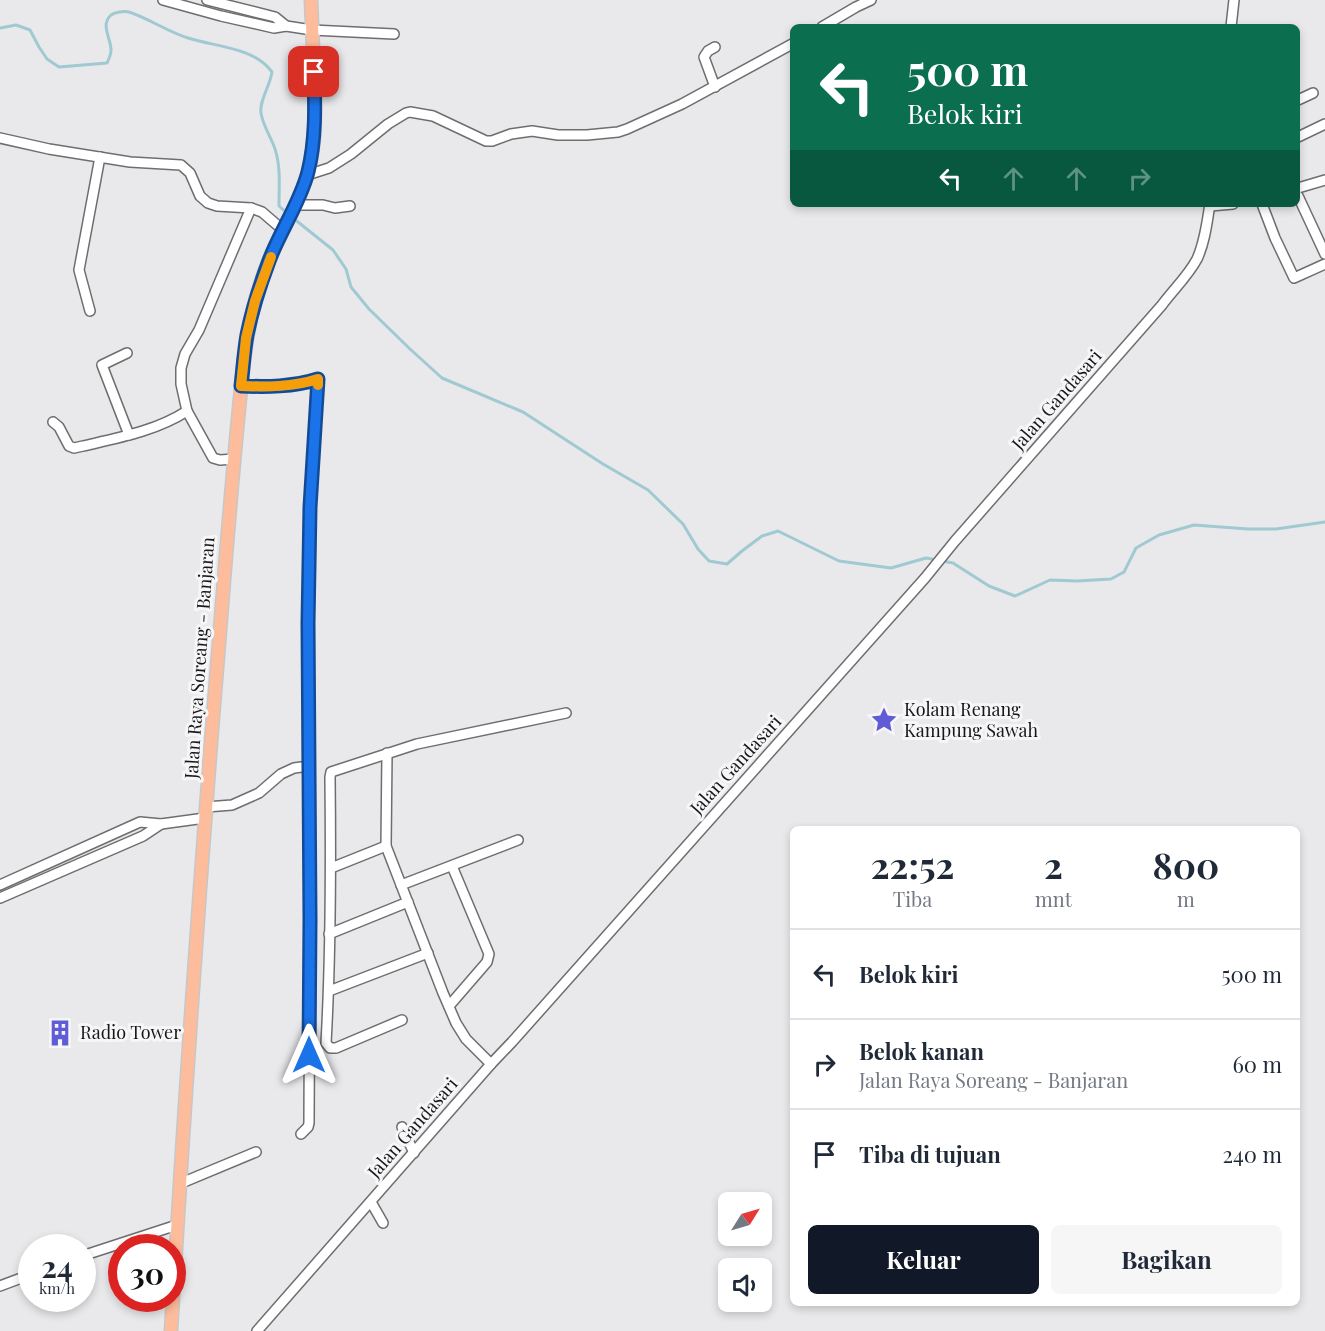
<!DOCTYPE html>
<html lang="id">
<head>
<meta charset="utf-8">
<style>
  :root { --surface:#fff; --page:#f6f6f7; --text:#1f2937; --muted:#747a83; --line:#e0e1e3; --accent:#111827 }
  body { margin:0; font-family:"Playfair Display",serif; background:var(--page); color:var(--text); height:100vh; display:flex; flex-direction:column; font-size:22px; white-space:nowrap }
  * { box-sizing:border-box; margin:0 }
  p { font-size:20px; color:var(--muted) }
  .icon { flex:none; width:33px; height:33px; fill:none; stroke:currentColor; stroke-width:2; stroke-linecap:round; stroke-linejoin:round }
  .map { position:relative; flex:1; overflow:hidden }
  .drawer { position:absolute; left:790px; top:826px; width:510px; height:480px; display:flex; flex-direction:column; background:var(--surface); border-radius:9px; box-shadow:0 3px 9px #0003 }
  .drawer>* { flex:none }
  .top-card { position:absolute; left:790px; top:24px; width:510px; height:183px; border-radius:9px; box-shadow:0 3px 9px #0003; background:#0b6e4f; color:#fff; overflow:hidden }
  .needle { width:39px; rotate:53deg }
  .tools { position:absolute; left:718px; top:1192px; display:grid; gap:12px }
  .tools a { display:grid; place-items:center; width:54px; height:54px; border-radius:9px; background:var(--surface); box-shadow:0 3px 9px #0003; font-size:30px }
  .speed { position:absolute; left:18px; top:1234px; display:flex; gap:12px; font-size:30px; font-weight:700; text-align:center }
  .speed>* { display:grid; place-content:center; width:78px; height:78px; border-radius:50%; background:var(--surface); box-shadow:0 3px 9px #0003; line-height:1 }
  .speed small { font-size:15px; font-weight:400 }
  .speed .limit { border:9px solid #d22; background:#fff; color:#111 }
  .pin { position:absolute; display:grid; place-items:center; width:51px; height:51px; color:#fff; margin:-26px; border-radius:12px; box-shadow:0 3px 9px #0006 }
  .me { position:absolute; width:66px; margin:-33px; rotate:0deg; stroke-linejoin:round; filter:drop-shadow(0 0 4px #0008) }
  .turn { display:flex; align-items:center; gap:21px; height:126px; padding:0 18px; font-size:27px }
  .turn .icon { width:78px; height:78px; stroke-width:2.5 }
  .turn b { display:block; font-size:42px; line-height:51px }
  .lanes { display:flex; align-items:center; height:57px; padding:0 18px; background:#0003; justify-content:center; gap:30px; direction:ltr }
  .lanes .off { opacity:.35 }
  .eta { display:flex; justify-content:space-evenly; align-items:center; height:102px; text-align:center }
  .eta b { font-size:36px; font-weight:700; line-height:42px }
  .action { display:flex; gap:12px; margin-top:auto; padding:12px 18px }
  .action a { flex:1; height:69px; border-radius:9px; background:var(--accent); color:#fff; font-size:24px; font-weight:700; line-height:69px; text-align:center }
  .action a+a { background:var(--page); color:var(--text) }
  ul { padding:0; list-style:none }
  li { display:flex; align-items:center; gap:18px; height:90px; padding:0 18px; border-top:2px solid var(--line) }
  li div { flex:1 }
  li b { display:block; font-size:22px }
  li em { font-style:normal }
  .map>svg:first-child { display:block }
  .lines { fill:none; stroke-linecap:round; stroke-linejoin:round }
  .stream { stroke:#a0c9d2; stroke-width:3 }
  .minor-casing { stroke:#6e6e71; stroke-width:12 }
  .major-casing { stroke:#c7c7c8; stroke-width:15 }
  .minor { stroke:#fff; stroke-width:9 }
  .major { stroke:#fdbc9c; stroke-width:12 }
  .route-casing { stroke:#114b97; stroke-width:15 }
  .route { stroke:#1a73e8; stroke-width:10 }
  .slow { stroke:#f59e0b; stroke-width:10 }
  .labels { text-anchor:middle; stroke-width:6; stroke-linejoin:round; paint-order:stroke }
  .street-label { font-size:18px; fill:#171718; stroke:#f6f6f9 }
  .poi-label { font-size:18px; fill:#171718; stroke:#f6f6f9; text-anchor:start }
</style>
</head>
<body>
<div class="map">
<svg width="1325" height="1331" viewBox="0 0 1325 1331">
  <rect width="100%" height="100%" fill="#e9e9ec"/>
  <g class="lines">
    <g class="stream">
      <path d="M0,28L16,25L30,30L39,47L47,59L59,67L107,63C109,59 111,54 111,50C111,38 100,25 111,15C115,12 124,11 129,12C148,18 168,32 188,38C216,47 254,47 272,72C270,86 259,101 261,113C263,126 271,137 275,149C281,167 279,187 279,206L288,214"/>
      <path d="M293,218L333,250L346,269L351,287L369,309L410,349L442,378L523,412L603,464L648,490L683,524L698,549L709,561L727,564L742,551L762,536L778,531L839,561L891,568L926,558L953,563L989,586L1015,596L1050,580L1077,581L1111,579L1124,572L1136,548L1159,535L1194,525L1248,529H1276L1325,522"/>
    </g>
    <g class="minor-casing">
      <g id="minor">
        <path d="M163,0L221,16L274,28L286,26L312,30L394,34"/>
        <path d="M207,0L275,17L286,26"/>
        <path d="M822,27L856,7L871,0"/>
        <path d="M1231,27L1234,0"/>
        <path d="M715,87L704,57L708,51L715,47"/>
        <path d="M1298,100L1313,93"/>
        <path d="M1298,137L1325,124"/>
        <path d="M0,138L49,149L130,162L181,165L190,173L200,196L208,203L217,206L251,208L262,212L283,230"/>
        <path d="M307,175L329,168L351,154L388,124L406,113L410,112L433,116L486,141H492L511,134L532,131L558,135H587L618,132L627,129L682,104L794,43"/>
        <path d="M1298,188L1325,180"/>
        <path d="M1298,196L1325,254"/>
        <path d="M1262,204L1275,238L1294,278L1325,264"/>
        <path d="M295,205H323L335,208L350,206"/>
        <path d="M1210,206L1233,204"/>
        <path d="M90,311L79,270L100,157"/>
        <path d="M127,353L102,365L129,435"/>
        <path d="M241,386C267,387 293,387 318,379L310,507L308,623L310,919L309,1123L308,1127L301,1134"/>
        <path d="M187,411L213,458L220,460L234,459"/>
        <path d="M53,422L59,427L69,446L74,448L83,446C118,438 156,431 187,411L181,384V368L185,354L199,330L251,208"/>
        <path d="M387,753L386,846L443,993L456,1023L466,1039L491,1064"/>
        <path d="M206,807L232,805L259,793L281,774L294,768L309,766"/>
        <path d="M331,868L386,846"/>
        <path d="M0,885L140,822L161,824L205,818"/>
        <path d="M401,885L518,840"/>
        <path d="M0,898L143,836L161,824"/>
        <path d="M329,934L408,902"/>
        <path d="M329,991L428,953"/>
        <path d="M449,1006L487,962L489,954L452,866"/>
        <path d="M402,1020L336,1048H330L326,1043C331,955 331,866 330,777L331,772L417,744L566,713"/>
        <path d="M402,1127L414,1153"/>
        <path d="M179,1184L256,1152"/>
        <path d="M371,1202L383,1223"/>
        <path d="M82,1256L177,1225"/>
        <path d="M0,1286L32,1274"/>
        <path d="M257,1331L491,1064L512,1042L925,578L955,541L1162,305C1173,290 1188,276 1197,259C1205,242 1207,222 1210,204"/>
      </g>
    </g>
    <g class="major-casing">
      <path id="major" d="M171,1331C183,1126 197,921 213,717C223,598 231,478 244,360C248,324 257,288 271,255C283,229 299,203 307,175C317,143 315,107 314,74C313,50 312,25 311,0"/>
    </g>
    <use href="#minor" class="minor"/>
    <use href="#major" class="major"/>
  </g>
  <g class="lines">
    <g class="route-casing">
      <path id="route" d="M309,1055L310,919L308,623L310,507L318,379C293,387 267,387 241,386C243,369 244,352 247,335C252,310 260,285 269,261C280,231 300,203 308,172C316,140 315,105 314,72"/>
    </g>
    <use href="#route" class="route"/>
    <path class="slow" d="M271,257L255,301L246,338L241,386C267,387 293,387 318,379V385"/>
  </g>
  <defs>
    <g id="sight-bare" transform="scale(2.07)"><path d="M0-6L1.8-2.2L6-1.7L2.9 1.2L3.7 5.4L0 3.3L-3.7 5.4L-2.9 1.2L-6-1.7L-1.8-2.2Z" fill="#5f5cd5" stroke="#f6f6f9" stroke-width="2.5" paint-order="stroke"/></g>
    <g id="building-bare" transform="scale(2.07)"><path d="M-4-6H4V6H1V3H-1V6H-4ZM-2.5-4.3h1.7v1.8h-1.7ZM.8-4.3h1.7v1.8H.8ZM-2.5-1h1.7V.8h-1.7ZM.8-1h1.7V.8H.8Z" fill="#5f5cd5" stroke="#f6f6f9" stroke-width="2.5" paint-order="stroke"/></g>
  </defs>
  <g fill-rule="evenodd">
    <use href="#sight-bare" x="884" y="720"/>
    <use href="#building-bare" x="60" y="1033"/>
  </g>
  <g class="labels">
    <g class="street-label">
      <text transform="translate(1057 400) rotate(-49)" y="6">Jalan Gandasari</text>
      <text transform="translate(200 658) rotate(-86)" y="6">Jalan Raya Soreang - Banjaran</text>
      <text transform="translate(736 765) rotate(-48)" y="6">Jalan Gandasari</text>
      <text transform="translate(413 1128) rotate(-49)" y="6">Jalan Gandasari</text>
    </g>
    <g class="poi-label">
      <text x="904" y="716">Kolam Renang<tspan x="904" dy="21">Kampung Sawah</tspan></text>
      <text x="80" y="1039">Radio Tower</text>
    </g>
  </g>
</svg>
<div class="tools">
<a><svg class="needle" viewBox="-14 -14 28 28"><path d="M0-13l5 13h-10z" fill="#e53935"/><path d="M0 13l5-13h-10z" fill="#747a83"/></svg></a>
<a><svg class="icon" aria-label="sound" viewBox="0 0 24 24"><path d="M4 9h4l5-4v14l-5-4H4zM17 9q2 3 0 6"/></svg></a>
</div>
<div class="speed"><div>24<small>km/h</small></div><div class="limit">30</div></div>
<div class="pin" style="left:314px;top:72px;background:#d93025"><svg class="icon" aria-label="arrive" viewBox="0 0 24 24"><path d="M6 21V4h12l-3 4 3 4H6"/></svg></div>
<svg class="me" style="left:309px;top:1055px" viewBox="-20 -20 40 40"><path d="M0-17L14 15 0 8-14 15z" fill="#1a73e8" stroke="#fff" stroke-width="4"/></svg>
<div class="top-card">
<div class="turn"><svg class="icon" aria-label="left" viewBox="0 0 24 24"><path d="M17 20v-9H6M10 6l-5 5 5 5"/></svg><div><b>500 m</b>Belok kiri</div></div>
<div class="lanes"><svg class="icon" aria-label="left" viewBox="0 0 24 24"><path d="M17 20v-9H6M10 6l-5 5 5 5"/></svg><svg class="icon off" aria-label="ahead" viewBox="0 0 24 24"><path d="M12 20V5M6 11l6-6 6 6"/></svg><svg class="icon off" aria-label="ahead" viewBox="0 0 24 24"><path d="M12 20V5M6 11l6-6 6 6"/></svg><svg class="icon off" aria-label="right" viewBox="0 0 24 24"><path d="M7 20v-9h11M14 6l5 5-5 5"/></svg></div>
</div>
<section class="drawer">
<div class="eta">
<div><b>22:52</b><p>Tiba</p></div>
<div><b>2</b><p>mnt</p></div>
<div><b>800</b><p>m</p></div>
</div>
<ul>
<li><svg class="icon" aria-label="left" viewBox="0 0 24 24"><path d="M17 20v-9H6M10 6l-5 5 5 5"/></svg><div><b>Belok kiri</b></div><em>500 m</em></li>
<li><svg class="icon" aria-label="right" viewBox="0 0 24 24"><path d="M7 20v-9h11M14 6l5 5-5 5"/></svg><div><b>Belok kanan</b><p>Jalan Raya Soreang - Banjaran</p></div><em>60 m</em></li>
<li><svg class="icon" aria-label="arrive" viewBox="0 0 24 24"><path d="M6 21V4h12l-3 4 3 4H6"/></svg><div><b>Tiba di tujuan</b></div><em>240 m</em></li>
</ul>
<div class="action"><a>Keluar</a><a>Bagikan</a></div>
</section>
</div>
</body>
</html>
